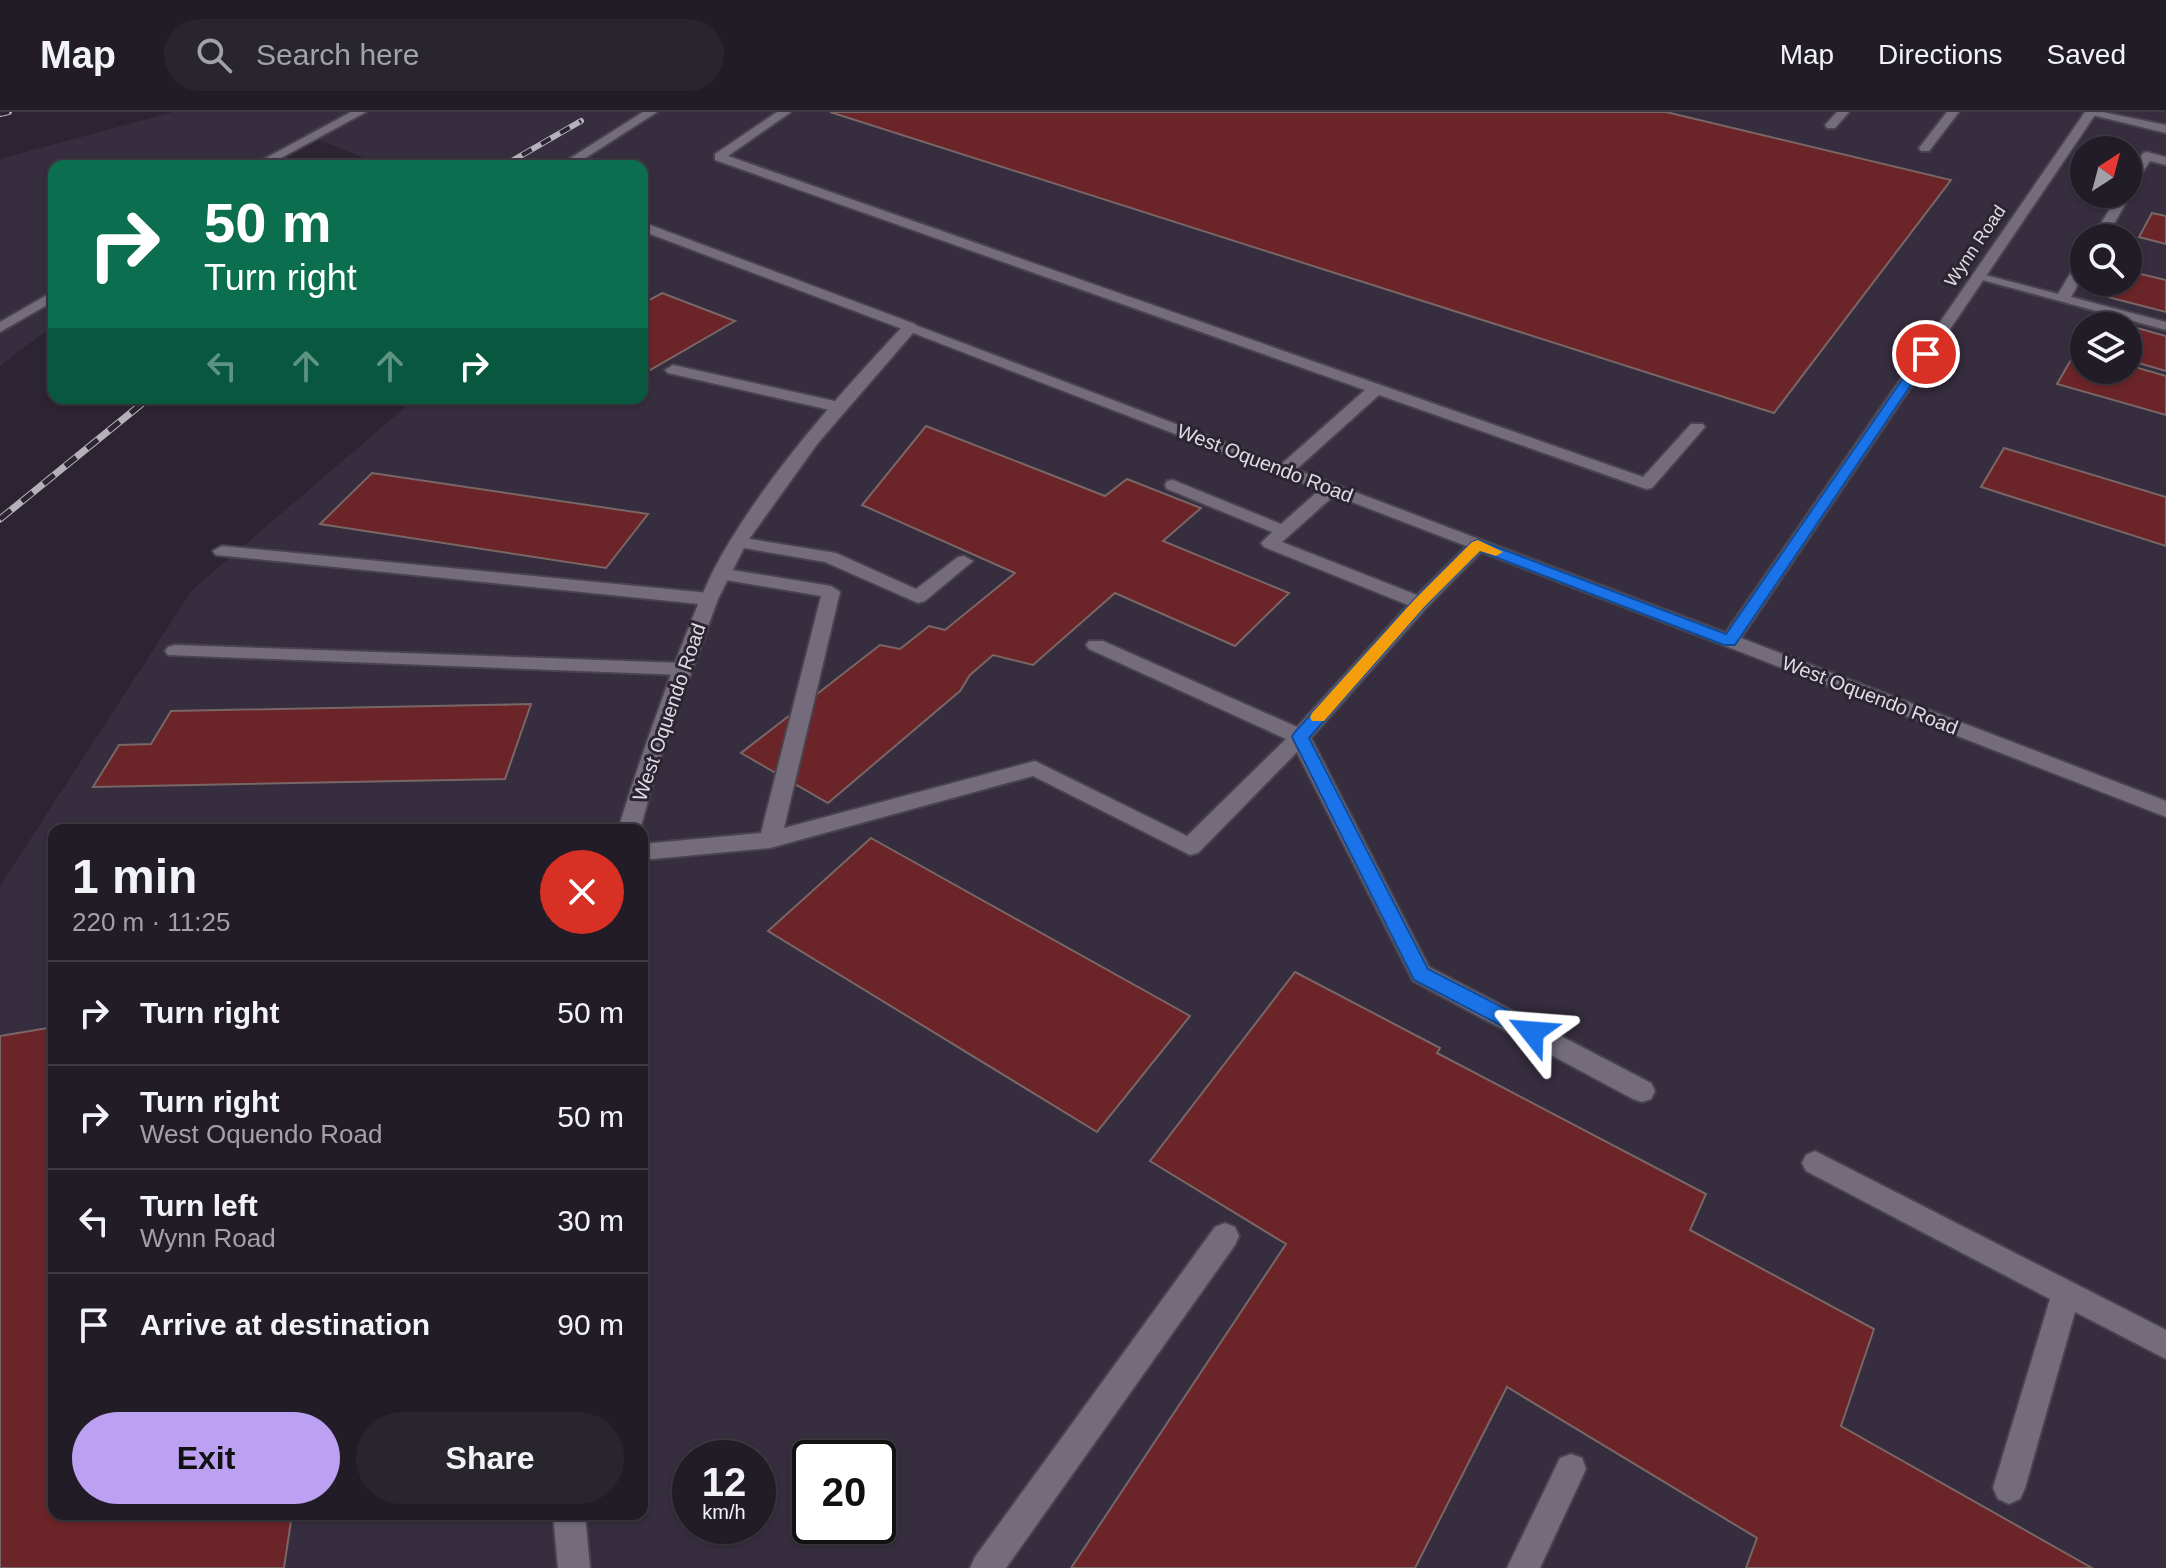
<!DOCTYPE html>
<html lang="en">
<head>
<meta charset="utf-8">
<style>
  :root { --surface:#211c25; --page:#29252d; --text:#f1f3f6; --muted:#a2a1a7; --line:#3e3a42; --accent:#bca0f2 }
  body { margin:0; font-family:Helvetica,sans-serif; background:var(--page); color:var(--text); height:100vh; display:flex; flex-direction:column; font-size:30px; white-space:nowrap }
  * { box-sizing:border-box; margin:0 }
  p { font-size:26px; color:var(--muted) }
  .icon { flex:none; width:44px; height:44px; fill:none; stroke:currentColor; stroke-width:2; stroke-linecap:round; stroke-linejoin:round }
  .map { position:relative; flex:1; overflow:hidden }
  .side { position:absolute; left:48px; top:712px; width:600px; height:696px; display:flex; flex-direction:column; background:var(--surface); border-radius:16px; box-shadow:0 2px 6px #0004,0 0 0 2px var(--line) }
  .side>* { flex:none }
  .banner { position:absolute; left:48px; top:48px; width:600px; height:244px; border-radius:16px; box-shadow:0 2px 6px #0004,0 0 0 2px var(--line); background:#0b6e4f; color:#fff; overflow:hidden }
  .needle { width:52px; rotate:36deg }
  .controls { position:absolute; left:2070px; top:24px; display:grid; gap:16px }
  .controls a { display:grid; place-items:center; width:72px; height:72px; border-radius:50%; background:var(--surface); box-shadow:0 2px 6px #0004,0 0 0 2px var(--line); font-size:40px }
  .speed { position:absolute; left:672px; top:1328px; display:flex; gap:16px; font-size:40px; font-weight:700; text-align:center }
  .speed>* { display:grid; place-content:center; width:104px; height:104px; border-radius:50%; background:var(--surface); box-shadow:0 2px 6px #0004,0 0 0 2px var(--line); line-height:1 }
  .speed small { font-size:20px; font-weight:400 }
  .speed .limit { border:4px solid #111; border-radius:12px; background:#fff; color:#111 }
  .pin { position:absolute; display:grid; place-items:center; width:68px; height:68px; color:#fff; margin:-34px; border:4px solid #fff; border-radius:50%; box-shadow:0 2px 8px #0007 }
  .me { position:absolute; width:88px; margin:-44px; rotate:298deg; stroke-linejoin:round; filter:drop-shadow(0 0 6px #0008) }
  .turn { display:flex; align-items:center; gap:28px; height:168px; padding:0 24px; font-size:36px }
  .turn .icon { width:104px; height:104px; stroke-width:2.5 }
  .turn b { display:block; font-size:56px; line-height:68px }
  .lanes { display:flex; align-items:center; height:76px; padding:0 24px; background:#0003; justify-content:center; gap:40px; direction:ltr }
  .lanes .off { opacity:.35 }
  .round { display:grid; place-items:center; flex:none; width:84px; height:84px; border-radius:42px; background:var(--page) }
  .headline { display:flex; align-items:center; justify-content:space-between; height:136px; padding:0 24px }
  h1 { font-size:48px; font-weight:700; line-height:60px }
  .primary-button { display:flex; gap:16px; margin-top:auto; padding:16px 24px }
  .primary-button a { flex:1; height:92px; border-radius:48px; background:var(--accent); color:#111; font-size:32px; font-weight:700; line-height:92px; text-align:center }
  .primary-button a+a { background:var(--page); color:var(--text) }
  ul { padding:0; list-style:none }
  li { display:flex; align-items:center; gap:24px; height:104px; padding:0 24px; border-top:2px solid var(--line) }
  li div { flex:1 }
  li b { display:block; font-size:30px }
  li em { font-style:normal }
  header { display:flex; align-items:center; gap:48px; box-sizing:border-box; height:112px; padding:0 40px; background:var(--surface); border-bottom:2px solid var(--line) }
  header strong { font-size:38px }
  nav { display:flex; gap:44px; margin-inline-start:auto; font-size:28px }
  .search { width:560px; height:72px; background:var(--page); display:flex; align-items:center; gap:20px; box-sizing:border-box; padding:0 28px; border-radius:44px; color:var(--muted); font-size:30px }
  .map>svg:first-child { display:block }
  .built { fill:#362d3e; fill-rule:evenodd }
  .building { fill:#6b2528; stroke:#796666; stroke-width:2 }
  .lines { fill:none; stroke-linecap:round; stroke-linejoin:round }
  .service-casing { stroke:#49434e; stroke-width:4 }
  .minor-casing { stroke:#49434e; stroke-width:4 }
  .tertiary-casing { stroke:#49434e; stroke-width:4 }
  .service { fill:#746c7a; fill-rule:evenodd }
  .minor { fill:#746c7a; fill-rule:evenodd }
  .tertiary { fill:#746c7a; fill-rule:evenodd }
  .rail-far1-casing { stroke:#b5b0b9; stroke-width:6 }
  .rail-casing { stroke:#b5b0b9; stroke-width:7 }
  .rail-far1 { stroke:#2c2531; stroke-width:4; stroke-dasharray:11; stroke-linecap:butt }
  .rail { stroke:#2c2531; stroke-width:5; stroke-dasharray:14; stroke-linecap:butt }
  .route { fill:#1a73e8; stroke:#114b97; stroke-width:2 }
  .slow { fill:#f59e0b }
  .labels { text-anchor:middle; stroke-width:6; stroke-linejoin:round; paint-order:stroke }
  .far-street-label { font-size:18px; fill:#dfdbe3; stroke:#2c2531 }
  .street-label { font-size:20px; fill:#dfdbe3; stroke:#2c2531 }
</style>
</head>
<body>
<header>
<strong>Map</strong>
<div class="search"><svg class="icon" aria-label="search" viewBox="0 0 24 24"><circle cx="10" cy="10" r="6"/><path d="M15 15l6 6"/></svg>Search here</div>
<nav><a>Map</a><a>Directions</a><a>Saved</a></nav>
</header>
<div class="map">
<svg width="2166" height="1456" viewBox="0 0 2166 1456">
  <rect width="100%" height="100%" fill="#2c2531"/>
  <path class="built" d="M173,0H2166V1456H0V774L192,478L416,286H642V54H385L306,23L264,54H54V213L0,254V47ZM2084,38H2128V82H2084ZM2084,126H2128V170H2084ZM2084,214H2128V258H2084ZM54,718H642V1402H54ZM690,1346H758V1414H690ZM810,1346H878V1414H810Z"/>
  <g class="building">
    <path d="M830,0H1666L1951,68L1774,301Z"/>
    <path d="M2152,101L2166,104V132L2139,125Z"/>
    <path d="M2128,159L2166,168V200L2108,185L2117,170H2128Z"/>
    <path d="M662,181L735,209L650,258L642,254V192Z"/>
    <path d="M2090,203L2166,224V259L2128,248V214H2084Z"/>
    <path d="M2076,239L2084,241V258H2128V253L2166,264V303L2057,272Z"/>
    <path d="M926,314L1105,384L1127,367L1201,396L1163,429L1289,481L1235,534L1115,481L1033,553L993,543L970,563L960,579L828,691L741,641L880,533L900,537L929,514L945,518L1015,461L862,393Z"/>
    <path d="M2004,336L2166,385V434L1981,375Z"/>
    <path d="M372,361L648,402L606,456L320,412Z"/>
    <path d="M531,592L505,667L93,675L119,633L151,632L171,599Z"/>
    <path d="M871,726L1190,904L1097,1020L768,819Z"/>
    <path d="M1295,860L1440,936L1437,941L1706,1082L1690,1118L1874,1217L1841,1314L2092,1456H1746L1757,1426L1507,1275L1415,1456H1071L1286,1132L1150,1049Z"/>
    <path d="M54,915V1402H292L284,1456H0V924Z"/>
  </g>
  <g class="lines">
    <g class="service-casing">
      <g id="service">
        <path d="M351,0H366L266,54H251Z"/>
        <path d="M643,0H657L573,54H558Z"/>
        <path d="M777,0H791L728,44L1643,365L1691,312H1703L1705,315L1652,376L1646,377L1379,283L1290,363H1278L1276,359L1278,355L1365,278L715,48V42Z"/>
        <path d="M1837,0H1849L1835,16H1827L1825,13Z"/>
        <path d="M1947,0H1959L1929,39H1921L1919,36Z"/>
        <path d="M2147,40L2166,45V53L2150,49L2130,79L2131,82L2106,126H2092L2119,82H2128V65L2143,41Z"/>
        <path d="M642,110L915,212L917,215L915,218H905L642,119Z"/>
        <path d="M2084,146V162L2071,185L2166,210V218L1971,165L1978,161L2058,182L2079,147Z"/>
        <path d="M54,179V189L0,220V210Z"/>
        <path d="M673,253L839,290L847,295L839,300L668,261L665,258Z"/>
        <path d="M1173,368L1281,412L1325,373H1337L1340,377L1337,381L1282,430L1417,483L1472,429H1484L1487,433L1484,437L1427,495L1311,626L1429,855L1651,971L1655,979L1651,987L1642,990L1633,987L1413,869L1297,640L1198,741L1190,743L1033,664L770,736L642,748V732L761,721L821,484L714,466L711,462L720,456L831,474L840,480L784,716L1035,649L1187,724L1286,627L1089,537L1086,533L1089,529H1103L1297,615L1408,493L1264,435L1261,431L1272,420L1167,377L1165,373L1167,369Z"/>
        <path d="M738,425L836,441L916,477L958,445L964,444L973,449L925,489L918,491L825,450L732,434L729,430Z"/>
        <path d="M222,434L709,481L718,487L709,493L216,443L213,439Z"/>
        <path d="M175,533L683,551L693,557L683,563L168,543L165,539L168,535Z"/>
        <path d="M1815,1039L2166,1218V1247L2075,1200L2025,1376L2020,1387L2009,1392L1998,1387L1993,1376L2050,1187L1806,1059L1802,1051L1806,1043Z"/>
        <path d="M1225,1111L1235,1115L1239,1124L1235,1133L1006,1456H970L975,1445L1215,1115Z"/>
        <path d="M1571,1342L1582,1346L1586,1357L1540,1456H1507L1560,1346Z"/>
      </g>
    </g>
    <g class="minor-casing">
      <g id="minor">
        <path d="M2102,0L2166,13V21L2084,1Z"/>
        <path d="M910,211L1737,525L1740,529L1730,535L1723,533L913,221L818,331L747,430L718,487L658,652L640,718H618C635,661 655,607 675,551C691,510 706,467 730,429C777,352 843,278 905,212Z"/>
        <path d="M553,1402H585L590,1456H558Z"/>
      </g>
    </g>
    <g class="tertiary-casing">
      <path id="tertiary" d="M2085,0H2097L1741,526L2166,689V705L1723,533L1720,529Z"/>
    </g>
    <use href="#service" class="service"/>
    <use href="#minor" class="minor"/>
    <use href="#tertiary" class="tertiary"/>
    <g class="rail-far1-casing">
      <g id="rail-far1">
        <path d="M0,2L9,0"/>
        <path d="M503,54L581,9"/>
      </g>
    </g>
    <g class="rail-casing">
      <path id="rail" d="M0,407L149,286"/>
    </g>
    <use href="#rail-far1" class="rail-far1"/>
    <use href="#rail" class="rail"/>
  </g>
  <path class="route" d="M1926,238L1932,242L1735,533H1724L1480,439L1425,494L1309,626L1428,857L1539,914L1542,920L1539,926L1532,929L1525,926L1414,868L1292,625L1294,621L1414,488L1472,430L1478,428L1726,522L1922,239Z"/>
  <path class="slow" d="M1478,428L1503,440L1496,444L1480,439L1425,494L1324,609H1312L1310,605L1312,601L1414,488L1472,430Z"/>
  <g class="labels">
    <g class="far-street-label">
      <text transform="translate(1975 134) rotate(-56)" y="6">Wynn Road</text>
    </g>
    <g class="street-label">
      <text transform="translate(1265 351) rotate(21)" y="7">West Oquendo Road</text>
      <text transform="translate(1870 583) rotate(21)" y="7">West Oquendo Road</text>
      <text transform="translate(669 600) rotate(-71)" y="7">West Oquendo Road</text>
    </g>
  </g>
</svg>
<div class="controls">
<a><svg class="needle" viewBox="-14 -14 28 28"><path d="M0-13l5 13h-10z" fill="#e53935"/><path d="M0 13l5-13h-10z" fill="#a2a1a7"/></svg></a>
<a><svg class="icon" aria-label="search" viewBox="0 0 24 24"><circle cx="10" cy="10" r="6"/><path d="M15 15l6 6"/></svg></a>
<a><svg class="icon" aria-label="layers" viewBox="0 0 24 24"><path d="M12 4l9 5-9 5-9-5zM3 14l9 5 9-5"/></svg></a>
</div>
<div class="speed"><div>12<small>km/h</small></div><div class="limit">20</div></div>
<div class="pin" style="left:1926px;top:242px;background:#d93025"><svg class="icon" aria-label="arrive" viewBox="0 0 24 24"><path d="M6 21V4h12l-3 4 3 4H6"/></svg></div>
<svg class="me" style="left:1532px;top:920px" viewBox="-20 -20 40 40"><path d="M0-17L14 15 0 8-14 15z" fill="#1a73e8" stroke="#fff" stroke-width="4"/></svg>
<div class="banner">
<div class="turn"><svg class="icon" aria-label="right" viewBox="0 0 24 24"><path d="M7 20v-9h11M14 6l5 5-5 5"/></svg><div><b>50 m</b>Turn right</div></div>
<div class="lanes"><svg class="icon off" aria-label="left" viewBox="0 0 24 24"><path d="M17 20v-9H6M10 6l-5 5 5 5"/></svg><svg class="icon off" aria-label="ahead" viewBox="0 0 24 24"><path d="M12 20V5M6 11l6-6 6 6"/></svg><svg class="icon off" aria-label="ahead" viewBox="0 0 24 24"><path d="M12 20V5M6 11l6-6 6 6"/></svg><svg class="icon" aria-label="right" viewBox="0 0 24 24"><path d="M7 20v-9h11M14 6l5 5-5 5"/></svg></div>
</div>
<section class="side">
<div class="headline"><div><h1>1 min</h1><p>220 m · 11:25</p></div><a class="round" style="background:#d93025;color:#fff"><svg class="icon" aria-label="close" viewBox="0 0 24 24"><path d="M6 6l12 12M18 6L6 18"/></svg></a></div>
<ul>
<li><svg class="icon" aria-label="right" viewBox="0 0 24 24"><path d="M7 20v-9h11M14 6l5 5-5 5"/></svg><div><b>Turn right</b></div><em>50 m</em></li>
<li><svg class="icon" aria-label="right" viewBox="0 0 24 24"><path d="M7 20v-9h11M14 6l5 5-5 5"/></svg><div><b>Turn right</b><p>West Oquendo Road</p></div><em>50 m</em></li>
<li><svg class="icon" aria-label="left" viewBox="0 0 24 24"><path d="M17 20v-9H6M10 6l-5 5 5 5"/></svg><div><b>Turn left</b><p>Wynn Road</p></div><em>30 m</em></li>
<li><svg class="icon" aria-label="arrive" viewBox="0 0 24 24"><path d="M6 21V4h12l-3 4 3 4H6"/></svg><div><b>Arrive at destination</b></div><em>90 m</em></li>
</ul>
<div class="primary-button"><a>Exit</a><a>Share</a></div>
</section>
</div>
</body>
</html>
